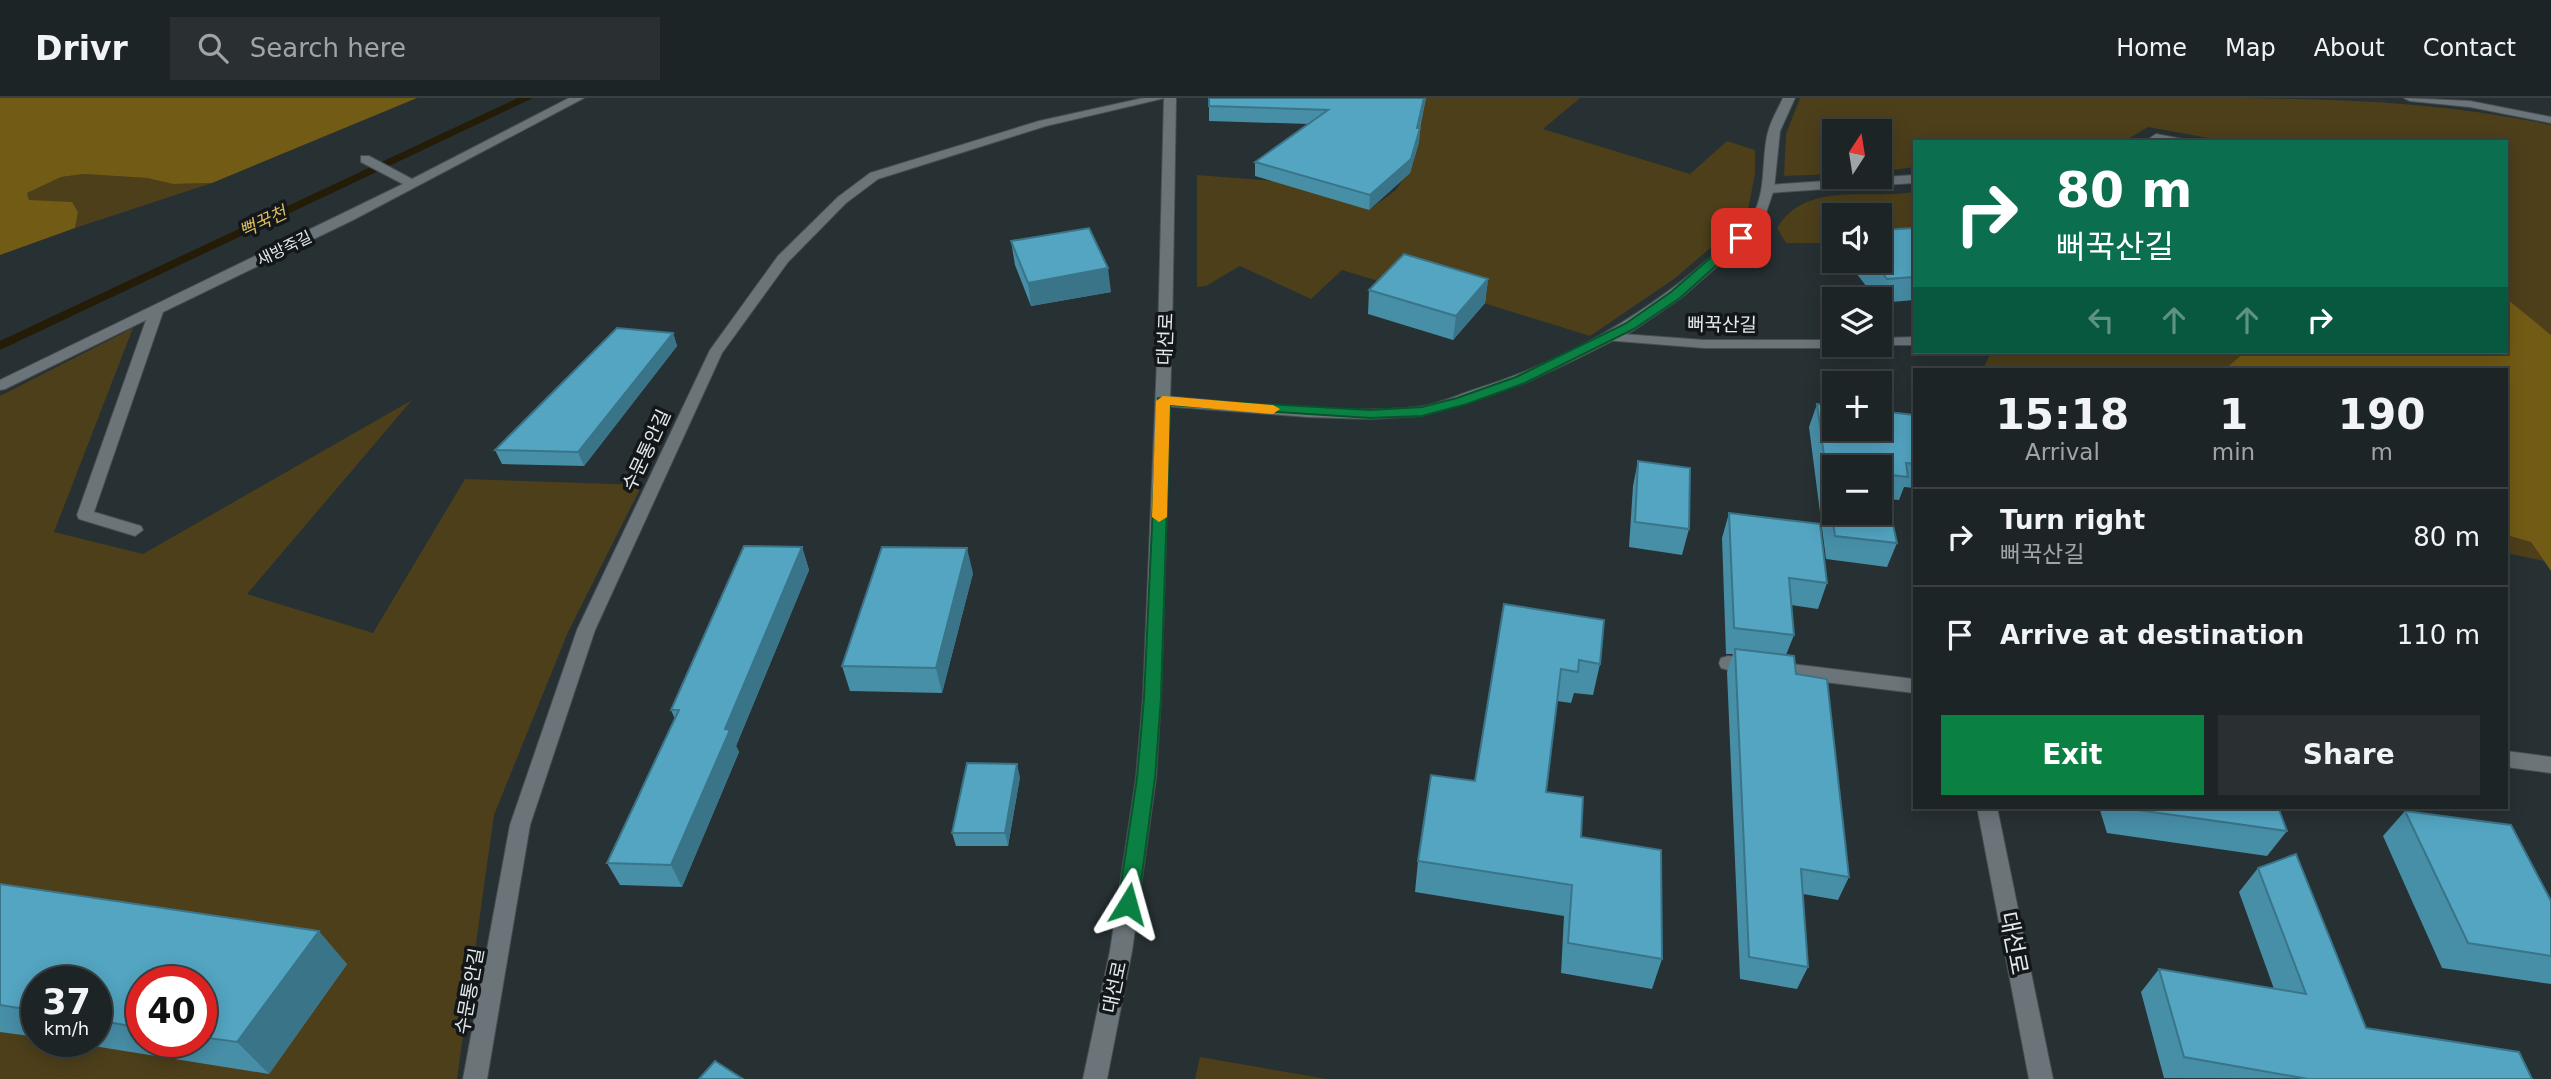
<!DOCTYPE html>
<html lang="en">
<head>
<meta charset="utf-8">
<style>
  :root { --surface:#1d2426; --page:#2a3032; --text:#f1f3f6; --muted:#a0a4a7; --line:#3b4143; --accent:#0b8043 }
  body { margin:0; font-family:"DejaVu Sans","Noto Sans KR",sans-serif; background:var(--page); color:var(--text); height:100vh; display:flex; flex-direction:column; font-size:26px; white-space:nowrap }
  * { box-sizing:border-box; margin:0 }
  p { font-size:23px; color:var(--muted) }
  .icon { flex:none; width:38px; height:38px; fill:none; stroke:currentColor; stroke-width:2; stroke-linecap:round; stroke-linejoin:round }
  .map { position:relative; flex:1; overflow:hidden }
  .panel { position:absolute; left:1913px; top:270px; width:595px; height:441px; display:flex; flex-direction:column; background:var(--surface); border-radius:0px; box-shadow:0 4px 18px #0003,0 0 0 2px var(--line) }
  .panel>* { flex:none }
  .guide { position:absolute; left:1913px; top:42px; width:595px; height:214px; border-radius:0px; box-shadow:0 4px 18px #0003,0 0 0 2px var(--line); background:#0b6e4f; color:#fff; overflow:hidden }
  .needle { width:46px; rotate:12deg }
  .tools { position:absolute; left:1822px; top:21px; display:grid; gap:14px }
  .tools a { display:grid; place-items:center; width:70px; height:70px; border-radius:0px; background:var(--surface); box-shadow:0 4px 18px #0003,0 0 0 2px var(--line); font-size:35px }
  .speed { position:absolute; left:21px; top:868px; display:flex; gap:14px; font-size:35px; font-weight:700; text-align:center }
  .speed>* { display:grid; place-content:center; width:91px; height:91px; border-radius:50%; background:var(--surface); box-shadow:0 4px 18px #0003,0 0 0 2px var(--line); line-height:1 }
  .speed small { font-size:18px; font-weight:400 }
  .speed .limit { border:10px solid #d22; background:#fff; color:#111 }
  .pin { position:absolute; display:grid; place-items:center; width:60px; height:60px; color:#fff; margin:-30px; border-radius:14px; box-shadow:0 4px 10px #0006 }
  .me { position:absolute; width:77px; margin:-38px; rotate:8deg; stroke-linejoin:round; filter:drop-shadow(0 0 5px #0008) }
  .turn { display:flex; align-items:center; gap:24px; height:147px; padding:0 28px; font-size:32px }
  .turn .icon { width:91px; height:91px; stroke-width:2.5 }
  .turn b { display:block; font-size:49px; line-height:60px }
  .lanes { display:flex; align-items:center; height:66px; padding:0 28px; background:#0003; justify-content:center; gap:35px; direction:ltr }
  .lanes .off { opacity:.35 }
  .eta { display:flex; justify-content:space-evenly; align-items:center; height:119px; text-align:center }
  .eta b { font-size:42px; font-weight:600; line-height:49px }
  .button { display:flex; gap:14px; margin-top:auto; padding:14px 28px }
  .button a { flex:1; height:80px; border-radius:0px; background:var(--accent); color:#fff; font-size:28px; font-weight:600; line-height:80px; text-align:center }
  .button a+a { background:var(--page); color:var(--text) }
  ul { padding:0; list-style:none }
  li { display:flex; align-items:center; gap:21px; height:98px; padding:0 28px; border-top:2px solid var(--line) }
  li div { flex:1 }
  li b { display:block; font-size:26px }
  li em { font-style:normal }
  header { display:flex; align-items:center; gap:42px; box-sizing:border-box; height:98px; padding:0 35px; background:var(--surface); border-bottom:2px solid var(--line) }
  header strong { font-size:33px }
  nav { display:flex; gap:38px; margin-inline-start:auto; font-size:24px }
  .search { width:490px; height:63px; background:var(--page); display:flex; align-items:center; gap:18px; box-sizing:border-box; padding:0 24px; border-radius:0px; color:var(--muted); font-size:26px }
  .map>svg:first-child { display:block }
  .green { fill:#4d3f1a; fill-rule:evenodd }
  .forest { fill:#725b14 }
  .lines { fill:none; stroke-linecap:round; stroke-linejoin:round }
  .stream { fill:#241c07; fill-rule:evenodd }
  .service-casing { stroke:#474e51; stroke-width:2 }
  .minor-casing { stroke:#474e51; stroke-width:2 }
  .tertiary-casing { stroke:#474e51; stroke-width:2 }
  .service { fill:#6b7579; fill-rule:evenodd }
  .minor { fill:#6b7579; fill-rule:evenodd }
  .tertiary { fill:#6b7579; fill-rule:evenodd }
  .wall { fill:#478ea7; fill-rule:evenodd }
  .shaded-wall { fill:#3a7488 }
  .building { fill:#53a5c2; stroke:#3a7488; stroke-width:2; fill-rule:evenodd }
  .route { fill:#0b8043; stroke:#07532c; stroke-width:2 }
  .slow { fill:#f59e0b }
  .labels { text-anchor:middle; stroke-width:7; stroke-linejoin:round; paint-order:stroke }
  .far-street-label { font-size:16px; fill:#e3e9eb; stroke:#131719 }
  .far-water-label { font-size:18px; font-style:italic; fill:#ddbb5c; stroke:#131719 }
  .street-label { font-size:19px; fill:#e3e9eb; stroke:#131719 }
  .near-street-label { font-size:23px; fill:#e3e9eb; stroke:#131719 }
</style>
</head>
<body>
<header>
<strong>Drivr</strong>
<div class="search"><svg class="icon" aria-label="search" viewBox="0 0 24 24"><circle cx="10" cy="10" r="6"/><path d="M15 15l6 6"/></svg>Search here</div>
<nav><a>Home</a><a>Map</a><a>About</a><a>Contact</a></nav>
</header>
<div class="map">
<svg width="2551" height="981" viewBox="0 0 2551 981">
  <rect width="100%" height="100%" fill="#273033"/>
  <g class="green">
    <path d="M1317,0H1580L1543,31L1690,76L1727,43L1755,52V76L1748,111L1728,135L1674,181L1590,238L1403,180L1395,188L1342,172L1311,201L1240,168L1206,188L1197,189V77L1314,86L1369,112L1396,92L1413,66L1418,44Z"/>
    <path d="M1800,0C1924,0 2047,0 2171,0C2299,0 2426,0 2551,27V237L2506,200V44H2230L2148,29L2123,44H1914V69L1880,74V33H1834V76L1784,78L1786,36Z"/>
    <path d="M84,76L147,80L173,86L212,85L75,130L78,114L29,102L27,95L61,79Z"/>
    <path d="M1914,94V144H1880V117H1834V145H1786L1777,130C1806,82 1867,102 1914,94Z"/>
    <path d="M133,230L54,434L143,456L412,302L247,496L373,535L465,381L642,387L568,534L494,717L457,981H0V298ZM37,884H96V943H37ZM142,884H201V943H142Z"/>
    <path d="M1991,254H2245L2225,271H1983Z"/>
    <path d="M2506,437L2531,444L2544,463L2506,455Z"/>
    <path d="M1200,959L1327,981H1195Z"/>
  </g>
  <g class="forest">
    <path d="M0,0H417L212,85L173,86L147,80L84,76L61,79L27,95L29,102L72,104L78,114L75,130L0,157Z"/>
    <path d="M2506,200L2551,237V473L2531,444L2506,437V271H2225L2245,254H2506Z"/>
  </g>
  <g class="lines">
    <path class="stream" d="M518,0H533L0,252V243Z"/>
    <g class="service-casing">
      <g id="service">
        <path d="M569,0H584L353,122L163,214L94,414L141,428L143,432L135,438L79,421L77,417L146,222L5,291L0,292V282L403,86L361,64V58H369L412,81Z"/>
        <path d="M1143,0H1165L1046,28L878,81L846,105L788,164L722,255L595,532L530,727L487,981H463L510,727L577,532L710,252L778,158L838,99L870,75L1039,23Z"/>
        <path d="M2404,0L2470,3L2551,19V25L2470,9L2410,3Z"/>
        <path d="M2156,36L2183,41L2185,44H2144Z"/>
        <path d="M1914,77V85L1768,95L1762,91L1768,87Z"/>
        <path d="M1609,235L1704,242H1834V247H1841L1834,250H1704L1604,242L1602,239Z"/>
        <path d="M1914,239V247H1875H1880V240Z"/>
      </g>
    </g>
    <g class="minor-casing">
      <g id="minor">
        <path d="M1783,0H1795L1780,33L1774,91L1765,118L1746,143L1681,200L1634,232L1574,262L1525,285L1422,318L1370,321L1308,319L1163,308L1155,303L1163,298C1247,305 1333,317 1417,309C1436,307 1455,298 1473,292C1563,264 1641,220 1712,158C1726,146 1744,134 1753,117C1767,91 1761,61 1768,34C1771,22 1778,11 1783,0Z"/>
        <path d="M1728,558L1914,581V595L1728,572L1721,570L1719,565L1721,560Z"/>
        <path d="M2506,653L2551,659V675L2506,669Z"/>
        <path d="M1977,709H1997L2053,981H2029Z"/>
      </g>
    </g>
    <g class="tertiary-casing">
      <path id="tertiary" d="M1164,0H1176L1172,238L1161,600L1156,680L1132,853L1107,981H1083L1110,853L1136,680L1143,600L1158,238Z"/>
    </g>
    <use href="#service" class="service"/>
    <use href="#minor" class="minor"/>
    <use href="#tertiary" class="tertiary"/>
  </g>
  <g class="wall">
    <path d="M1209,0H1426L1420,30L1419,44L1410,75L1369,112L1255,78V64L1309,26L1209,23Z"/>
    <path d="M1914,130V202L1880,205V201H1876L1847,163H1880Z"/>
    <path d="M1011,143L1111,194L1031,208L1015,167Z"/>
    <path d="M1488,181L1485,205L1453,242L1368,216L1369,192Z"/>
    <path d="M673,235L677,248L584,368L502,366L495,352Z"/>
    <path d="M1817,306L1914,317V390L1904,389L1899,402L1887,401L1897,445L1887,469L1826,461L1809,329Z"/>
    <path d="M1638,363L1689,431L1682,457L1629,449L1633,388Z"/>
    <path d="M1729,415L1827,485L1818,511L1791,507L1794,537L1786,557L1796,576L1849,779L1838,802L1803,796L1808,869L1797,891L1740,881L1727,574L1733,556H1726L1722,440Z"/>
    <path d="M802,449L809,472L736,648L739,654L682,789L620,787L607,765L675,621L671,612Z"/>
    <path d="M973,475L942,595L850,593L842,568Z"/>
    <path d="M1504,506L1600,566L1593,597L1574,595L1571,605L1557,603L1546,694L1581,739L1662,861L1652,891L1561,875L1564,818L1415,794L1418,763L1475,683Z"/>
    <path d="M1020,679L1008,748H956L952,735Z"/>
    <path d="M2099,709H2278L2287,733L2267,758L2107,735Z"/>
    <path d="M2405,713L2551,803V886L2442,870L2383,738Z"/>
    <path d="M2258,770L2366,930L2532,981L2164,980L2141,894L2159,871L2274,891L2239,794Z"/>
    <path d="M0,786L347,866L269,976L62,943H96V884H37V939L0,934ZM142,884H201V943H142Z"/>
  </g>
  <g class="shaded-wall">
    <path d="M1424,0H1426L1418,35L1420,30L1419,44L1410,75L1369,112L1370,97L1417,30Z"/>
    <path d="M1108,170L1111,194L1031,208L1028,185Z"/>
    <path d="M1488,181L1485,205L1453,242L1456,218Z"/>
    <path d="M673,235L677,248L584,368L578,354Z"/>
    <path d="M802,449L809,472L736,648L739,654L682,789L671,767L725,631Z"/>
    <path d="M967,450L973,475L942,595L936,570Z"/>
    <path d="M1017,666L1020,679L1008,748L1005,735Z"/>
    <path d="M319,833L347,866L269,976L237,944Z"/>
  </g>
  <g class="building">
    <path d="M1209,0H1424L1417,30H1420L1411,61L1370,97L1255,64L1328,12L1209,8Z"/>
    <path d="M1089,130L1108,170L1028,185L1011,143Z"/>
    <path d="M1914,130V179L1887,181L1873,163H1880V132Z"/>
    <path d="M1404,156L1488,181L1456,218L1369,192Z"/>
    <path d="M617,230L673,235L578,354L495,352Z"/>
    <path d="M1817,306L1834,308V331H1880V313L1914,317V366L1906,365L1908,379L1882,376L1897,445L1835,438ZM1834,369H1880V415H1834Z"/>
    <path d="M1638,363L1690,370L1689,431L1635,424Z"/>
    <path d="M1729,415L1820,426L1827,485L1789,480L1794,537L1734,530Z"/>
    <path d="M744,448L802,449L725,631L730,632L671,767L607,765L679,612H671Z"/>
    <path d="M882,449L967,450L936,570L842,568Z"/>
    <path d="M1504,506L1604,522L1600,566L1579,562L1578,574L1561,571L1546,694L1583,699L1581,739L1661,752L1662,861L1568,845L1572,787L1418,763L1431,677L1475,683Z"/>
    <path d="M1735,551L1794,558L1796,576L1827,581L1849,779L1801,771L1808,869L1749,859Z"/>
    <path d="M967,665L1017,666L1005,735H952Z"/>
    <path d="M2123,709H2278L2287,733L2124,710Z"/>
    <path d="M2405,713L2511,727L2551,803V858L2468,845Z"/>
    <path d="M2296,756L2366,930L2519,954L2532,981H2308L2184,959L2159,871L2306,896L2258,770Z"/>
    <path d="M0,786L319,833L237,944L201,939V884H142V930L96,922V884H37V913L0,907Z"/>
    <path d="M715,963L743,981H699Z"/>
  </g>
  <path class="route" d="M1737,137L1747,140L1680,200L1634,231L1525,285L1467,306L1422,318L1370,320L1170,307L1161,600L1155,680L1138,806L1135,812L1128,815L1121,812L1118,806L1137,680L1144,600L1158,300L1370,312L1422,309L1457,300L1516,279L1625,226L1671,194Z"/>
  <path class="slow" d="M1163,298L1273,307L1280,311L1273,316L1170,307L1167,419L1159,424L1152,419L1156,303Z"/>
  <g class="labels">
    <g class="far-street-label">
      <text transform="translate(284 150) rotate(-26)" y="6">새방죽길</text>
    </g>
    <g class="far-water-label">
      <text transform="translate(263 124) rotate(-25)" y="6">뻑꾹천</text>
    </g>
    <g class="street-label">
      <text transform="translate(1722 226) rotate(1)" y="7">뻐꾹산길</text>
      <text transform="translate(1165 241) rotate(-88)" y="7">대선로</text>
      <text transform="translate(646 352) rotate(-65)" y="7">수문통안길</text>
      <text transform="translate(1114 889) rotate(-78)" y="7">대선로</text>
      <text transform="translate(469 893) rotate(-80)" y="7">수문통안길</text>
    </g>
    <g class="near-street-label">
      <text transform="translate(2014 845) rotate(79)" y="8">대선로</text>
    </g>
  </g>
</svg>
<div class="tools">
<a><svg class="needle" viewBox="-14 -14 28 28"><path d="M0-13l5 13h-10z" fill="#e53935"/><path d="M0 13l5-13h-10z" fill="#a0a4a7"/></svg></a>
<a><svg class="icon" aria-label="sound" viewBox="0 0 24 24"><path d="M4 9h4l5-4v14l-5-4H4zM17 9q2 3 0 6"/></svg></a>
<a><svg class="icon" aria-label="layers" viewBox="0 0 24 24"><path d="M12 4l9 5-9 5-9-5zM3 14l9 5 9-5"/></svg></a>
<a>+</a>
<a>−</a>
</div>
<div class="speed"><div>37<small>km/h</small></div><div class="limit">40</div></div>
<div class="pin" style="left:1741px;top:140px;background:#d93025"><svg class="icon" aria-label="arrive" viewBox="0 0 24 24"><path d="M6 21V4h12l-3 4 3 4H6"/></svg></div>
<svg class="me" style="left:1128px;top:806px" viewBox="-20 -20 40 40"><path d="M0-17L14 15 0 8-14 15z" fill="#0b8043" stroke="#fff" stroke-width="4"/></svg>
<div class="guide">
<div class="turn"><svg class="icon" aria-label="right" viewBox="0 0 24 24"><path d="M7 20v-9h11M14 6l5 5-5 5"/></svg><div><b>80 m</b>뻐꾹산길</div></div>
<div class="lanes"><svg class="icon off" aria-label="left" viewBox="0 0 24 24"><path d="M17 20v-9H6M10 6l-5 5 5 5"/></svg><svg class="icon off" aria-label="ahead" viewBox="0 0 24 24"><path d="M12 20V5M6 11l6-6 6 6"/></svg><svg class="icon off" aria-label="ahead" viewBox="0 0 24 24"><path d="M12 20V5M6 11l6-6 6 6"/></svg><svg class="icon" aria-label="right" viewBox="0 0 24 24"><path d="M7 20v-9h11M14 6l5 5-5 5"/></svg></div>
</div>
<section class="panel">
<div class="eta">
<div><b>15:18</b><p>Arrival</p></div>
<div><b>1</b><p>min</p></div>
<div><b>190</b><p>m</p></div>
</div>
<ul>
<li><svg class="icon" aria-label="right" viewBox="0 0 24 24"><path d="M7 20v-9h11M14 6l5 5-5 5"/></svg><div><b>Turn right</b><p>뻐꾹산길</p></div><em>80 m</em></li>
<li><svg class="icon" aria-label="arrive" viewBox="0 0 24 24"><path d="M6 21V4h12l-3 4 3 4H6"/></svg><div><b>Arrive at destination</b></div><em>110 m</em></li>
</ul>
<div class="button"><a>Exit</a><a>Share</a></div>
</section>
</div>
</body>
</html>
